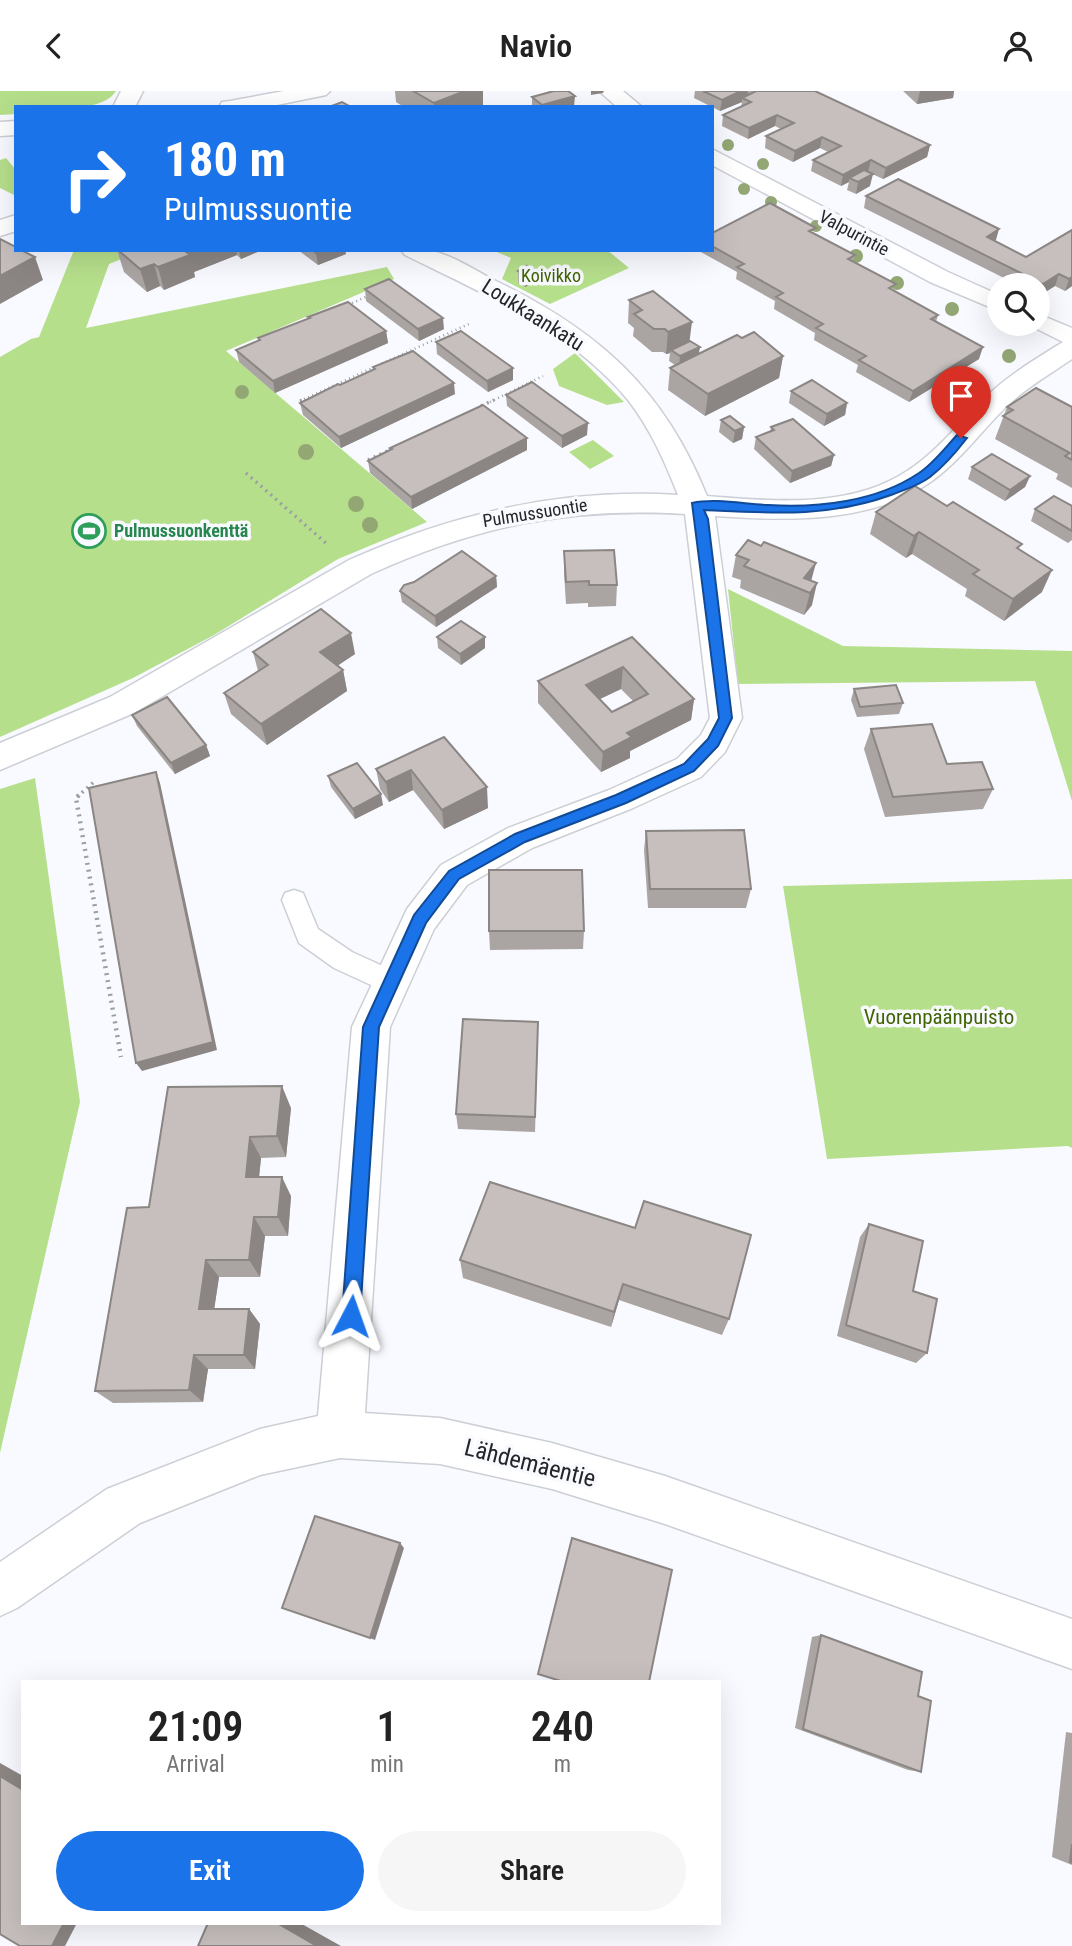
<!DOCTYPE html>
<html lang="en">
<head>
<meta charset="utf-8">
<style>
  :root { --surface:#fff; --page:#f6f6f6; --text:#222; --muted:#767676; --accent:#1a73e8 }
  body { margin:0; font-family:"Roboto Condensed",sans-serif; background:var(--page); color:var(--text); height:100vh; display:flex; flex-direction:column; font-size:26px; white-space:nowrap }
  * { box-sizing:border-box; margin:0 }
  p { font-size:23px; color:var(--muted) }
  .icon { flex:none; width:38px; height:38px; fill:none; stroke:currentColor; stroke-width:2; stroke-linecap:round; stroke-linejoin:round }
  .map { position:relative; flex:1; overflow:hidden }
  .panel { position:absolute; left:21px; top:1589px; width:700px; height:245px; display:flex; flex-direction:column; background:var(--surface); border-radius:0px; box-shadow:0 7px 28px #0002 }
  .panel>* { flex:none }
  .top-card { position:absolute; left:14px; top:14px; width:700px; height:147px; border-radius:0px; box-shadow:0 7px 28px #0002; background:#1a73e8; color:#fff; overflow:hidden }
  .fabs { position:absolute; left:987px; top:182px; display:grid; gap:14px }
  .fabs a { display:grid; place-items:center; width:63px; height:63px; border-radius:50%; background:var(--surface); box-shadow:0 7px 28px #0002; font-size:35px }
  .pin { position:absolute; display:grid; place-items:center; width:60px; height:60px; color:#fff; margin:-72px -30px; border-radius:50% 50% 50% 0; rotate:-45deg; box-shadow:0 0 7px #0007 }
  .pin .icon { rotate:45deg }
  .me { position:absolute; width:77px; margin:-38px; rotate:4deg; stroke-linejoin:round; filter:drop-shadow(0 0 5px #0008) }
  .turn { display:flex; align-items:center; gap:24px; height:147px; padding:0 35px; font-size:32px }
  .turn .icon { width:91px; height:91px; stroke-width:2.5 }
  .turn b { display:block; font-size:49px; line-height:60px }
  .eta { display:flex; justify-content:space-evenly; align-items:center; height:119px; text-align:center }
  .eta b { font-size:42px; font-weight:600; line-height:49px }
  .button { display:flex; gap:14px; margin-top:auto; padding:14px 35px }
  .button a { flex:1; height:80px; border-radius:42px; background:var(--accent); color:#fff; font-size:28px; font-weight:600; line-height:80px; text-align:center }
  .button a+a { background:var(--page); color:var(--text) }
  header { display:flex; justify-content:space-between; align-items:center; height:91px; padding:0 35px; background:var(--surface); font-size:32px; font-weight:600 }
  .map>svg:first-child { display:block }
  .green { fill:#b6df8b }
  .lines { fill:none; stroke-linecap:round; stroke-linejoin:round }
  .lane-casing { stroke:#cccfd5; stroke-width:3 }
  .street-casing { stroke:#cccfd5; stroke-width:3 }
  .path-far2 { stroke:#9c9ea2; stroke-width:2.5; stroke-dasharray:1 3.5; stroke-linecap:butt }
  .path-far1 { stroke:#9c9ea2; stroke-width:3.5; stroke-dasharray:2 4.5; stroke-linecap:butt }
  .path { stroke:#9c9ea2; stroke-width:4.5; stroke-dasharray:2 5; stroke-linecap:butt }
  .lane { fill:#fff; fill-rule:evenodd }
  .street { fill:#fff; fill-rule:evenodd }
  .tree { fill:#93a774 }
  .wall { fill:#aaa4a3; fill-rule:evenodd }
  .shaded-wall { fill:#8b8684 }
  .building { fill:#c6bfbd; stroke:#8b8684; stroke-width:2; fill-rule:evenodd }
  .route { fill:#1a73e8; stroke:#114b97; stroke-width:2 }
  .labels { text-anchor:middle; stroke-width:7; stroke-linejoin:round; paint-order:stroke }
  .far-street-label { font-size:18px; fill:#242527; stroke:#f8faff }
  .far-park-label { font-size:18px; fill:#406303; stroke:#f8faff }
  .far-leisure-label { font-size:18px; font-weight:bold; fill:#27864d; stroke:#f8faff; text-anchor:start }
  .street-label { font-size:21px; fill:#242527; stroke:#f8faff }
  .park-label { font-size:21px; fill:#406303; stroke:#f8faff }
  .near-street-label { font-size:24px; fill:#242527; stroke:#f8faff }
</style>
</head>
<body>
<header><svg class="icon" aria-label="back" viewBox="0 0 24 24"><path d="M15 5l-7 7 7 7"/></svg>Navio<svg class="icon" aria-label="person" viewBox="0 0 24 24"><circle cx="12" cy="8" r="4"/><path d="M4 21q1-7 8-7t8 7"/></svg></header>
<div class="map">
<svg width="1072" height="1855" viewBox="0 0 1072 1855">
  <rect width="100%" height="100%" fill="#f8faff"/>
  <g class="green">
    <path d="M0,0H116C101,24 42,16 16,16V23L0,24Z"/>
    <path d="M6,67L16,79V105L0,97V69Z"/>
    <path d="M74,159H144L109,173L86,237L387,176L394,188L226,260L427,431L338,468L214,544L133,587L0,646V266L31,248L39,246Z"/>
    <path d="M492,159H607L629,177L550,213L502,188L511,167Z"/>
    <path d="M575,262L624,311L607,314L559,295L553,278Z"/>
    <path d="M593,349L614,365L590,378L569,361Z"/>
    <path d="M728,498L843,555L1072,560V710L1035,590L738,593Z"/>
    <path d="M35,687L80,1011L0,1362V698Z"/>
    <path d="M1072,788V1057L1068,1055L827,1068L783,795Z"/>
  </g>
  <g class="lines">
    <g class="lane-casing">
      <path id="lane" d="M294,799L303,802L318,838L352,861L400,883L404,891L400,899L391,902L382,899L334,877L299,852L282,809L285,802Z"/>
    </g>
    <g class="street-casing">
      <g id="street">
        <path d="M121,0H143L135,16H113Z"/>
        <path d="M284,0H330L326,4L267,16H219L222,11L230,10Z"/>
        <path d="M599,0H623L642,16H617Z"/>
        <path d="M16,30V44L0,45V31Z"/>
        <path d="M712,58L948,181L999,204V220L930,191L712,74Z"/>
        <path d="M16,124V140L0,145V129Z"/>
        <path d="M401,159C411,159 424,157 433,160C454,165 476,180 496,190C599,240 664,298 707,405C768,410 842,417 897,386C934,366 958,332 988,304C1010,283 1037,267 1063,251L1027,233H1038V223L1072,237V268C1050,283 1026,297 1007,315C982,339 961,369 932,390C872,433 785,430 715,425L742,627L725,661L701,686L633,717L532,757L467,794L434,838L390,936L365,1322L440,1327L552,1352L665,1385L1072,1528V1578L665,1433L552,1398L440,1373L340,1367L260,1384L140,1432L17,1517L0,1525V1471L107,1398L260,1338L318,1325L352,936L407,818L441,774L508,737L609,699L677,668L701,644L710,627L685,423C569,416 476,435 371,483L134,622L0,679V652L110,606L349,469C455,422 562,397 678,404C665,371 650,337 628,309C570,239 484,203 405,164Z"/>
      </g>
    </g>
    <g class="path-far2">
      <path d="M348,214L368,205"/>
      <path d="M300,310L471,232"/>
      <path d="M490,311L543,285"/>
    </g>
    <g class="path-far1">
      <path d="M300,310L303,309"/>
      <path d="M481,315L494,309"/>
      <path d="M368,369L394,357"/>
      <path d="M246,382L327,453"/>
      <path d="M77,706L95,690"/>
    </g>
    <path class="path" d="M79,704L76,707L121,966"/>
    <use href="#lane" class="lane"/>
    <use href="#street" class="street"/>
  </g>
  <g class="tree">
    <circle cx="728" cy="54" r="6"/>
    <circle cx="763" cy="73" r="6"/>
    <circle cx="744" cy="98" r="6"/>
    <circle cx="771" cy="111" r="6"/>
    <circle cx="816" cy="135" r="6"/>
    <circle cx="856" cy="165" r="7"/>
    <circle cx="897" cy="192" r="7"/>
    <circle cx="952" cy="218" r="7"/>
    <circle cx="1009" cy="265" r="7"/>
    <circle cx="242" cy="301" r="7"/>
    <circle cx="306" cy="361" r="8"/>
    <circle cx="356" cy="413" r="8"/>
    <circle cx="370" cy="434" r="8"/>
  </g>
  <g class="wall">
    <path d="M395,0H483V15L404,16L396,11Z"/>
    <path d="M551,0H568L574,16H532V6Z"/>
    <path d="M695,0H815L930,54L927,66L883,88L868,81L870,95L856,103L847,99L849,91L841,95L811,80L813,69L828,61L820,57L793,71L765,57L766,45L781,38L775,35L748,48L722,35L723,24L741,16L742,11L720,20L694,7Z"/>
    <path d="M903,0H954L953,7L917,13Z"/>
    <path d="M866,105L996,149L995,150L1026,166L1072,139V195L1065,200L1055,195L1039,205L1038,204V194H1018L864,117Z"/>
    <path d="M712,142L815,143L855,164L853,171L894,200L938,224L936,231L979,268L909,311L856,281L858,274L814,249L815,242L774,218L775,210L736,188L737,181L699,160L712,159Z"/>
    <path d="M117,159H262L241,168L237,164L194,181L195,186L164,199L160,195L147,201L124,181Z"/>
    <path d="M298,159H345L346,163L318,174Z"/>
    <path d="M518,180L535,190L525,196L518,192Z"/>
    <path d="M365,198L444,238L419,250L366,210Z"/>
    <path d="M629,209L690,250L699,263L742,247L783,265L779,287L705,325L668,299L670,277L675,274L669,270L670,262L666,263L663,261H652L633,245L634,237L628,232Z"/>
    <path d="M308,226L386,240L388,252L275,302L239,271L236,259L259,250L258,247L308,228Z"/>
    <path d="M436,251L513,289L488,301L437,263Z"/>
    <path d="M373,276L455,303L341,357L303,324L300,312L373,279Z"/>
    <path d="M791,300L847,312L845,324L824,335L789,312Z"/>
    <path d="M506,304L587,344L562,357L507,315Z"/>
    <path d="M1007,316H1072V397L1056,388L1058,383L995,348Z"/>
    <path d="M721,329L744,336L742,348L733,352L719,341Z"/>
    <path d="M771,336L834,364L831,375L790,392L754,358L756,346L770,341Z"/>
    <path d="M390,357L527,359L412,418L370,382L368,370L390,359Z"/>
    <path d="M972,376L1030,385L1025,396L1005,410L968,388Z"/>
    <path d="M1072,415V449L1068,452L1031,430L1035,418Z"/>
    <path d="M876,421L1020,459L1042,501L1004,530L965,505L967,498L912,463L906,467L870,443Z"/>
    <path d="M564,460L617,494L616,515L588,516V512L566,513L564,482Z"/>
    <path d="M736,464L811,490L812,514L804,524L740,497L741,489L732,486Z"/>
    <path d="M496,485L497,496L436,536L402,511L400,500Z"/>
    <path d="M437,546H485V557L461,574L438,557Z"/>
    <path d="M632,546L694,608L691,629L630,660V667L601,681L538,612V590ZM621,598L633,610L612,621L600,608Z"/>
    <path d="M253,561L355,563L337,575L343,579L347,600L267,654L231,623L224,602L258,580Z"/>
    <path d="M854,598L903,612L899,623L857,626L851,609Z"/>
    <path d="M132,624L206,654L210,665L175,683L137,635Z"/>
    <path d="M871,638L947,673L993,698L983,718L885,726L864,658Z"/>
    <path d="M444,646L488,717L444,738L413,699L389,711L380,698L376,678Z"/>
    <path d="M328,685L383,714L355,728L331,696Z"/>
    <path d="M646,740L751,798L746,817H648L644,759Z"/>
    <path d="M489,840H584L583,858L490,859Z"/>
    <path d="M538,947L535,1041L458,1038L456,1023Z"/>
    <path d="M291,1017L286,1066L261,1067L259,1086L291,1105L288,1145H265L260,1186H219L214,1218H249L260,1233L255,1278H208L203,1311L113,1312L95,1300L149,1116Z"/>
    <path d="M490,1091L729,1228L722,1244L619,1209L611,1236L463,1187L460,1169Z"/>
    <path d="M869,1133L913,1200L927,1262L916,1272L837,1245L860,1146Z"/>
    <path d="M821,1544L918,1605L921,1681L908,1679L795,1637L812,1546Z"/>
    <path d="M1066,1641L1072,1642V1774L1052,1766Z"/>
  </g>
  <g class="shaded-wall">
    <path d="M465,0H483V15L434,16V12Z"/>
    <path d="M591,0H604L603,2L591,4Z"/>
    <path d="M741,0H748L747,8L742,7V11L720,20L722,9Z"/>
    <path d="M920,0H954L953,7L917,13Z"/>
    <path d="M575,5L574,16H542V14Z"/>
    <path d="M777,24L775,35L748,48L749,37Z"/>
    <path d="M822,46L820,57L793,71L795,60Z"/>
    <path d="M930,54L927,66L883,88L886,77Z"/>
    <path d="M871,69L868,81L849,87V91L841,95L843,84Z"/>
    <path d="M873,83L870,95L856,103L858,91Z"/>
    <path d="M999,138L996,149L983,158L987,146Z"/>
    <path d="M188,159H236L237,164L194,181L195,186L164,199L158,176Z"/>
    <path d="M239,159H262L241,168Z"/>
    <path d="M324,159H345L346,163L318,174L316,162Z"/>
    <path d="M35,166L43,189L0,213V185Z"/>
    <path d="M154,173L160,195L147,201L140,178Z"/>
    <path d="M535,179V190L525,196V184Z"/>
    <path d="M1059,183L1055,195L1039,205L1043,193Z"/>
    <path d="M1072,186V195L1065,200L1069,188Z"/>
    <path d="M443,227L444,238L419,250L418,238Z"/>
    <path d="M692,231L689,254L671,259L670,262L666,263L668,241Z"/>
    <path d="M386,240L388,252L275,302L273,290Z"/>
    <path d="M700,256L698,268L679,277L680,265Z"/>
    <path d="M983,256L979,268L909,311L913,300Z"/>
    <path d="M783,265L779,287L705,325L708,303Z"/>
    <path d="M513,277V289L488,301L487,290Z"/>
    <path d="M454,292L455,303L341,357L339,346Z"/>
    <path d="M847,312L845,324L824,335L827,323Z"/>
    <path d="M588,332L587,344L562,357V345Z"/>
    <path d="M744,336L742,348L733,352L735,340Z"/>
    <path d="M527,347V359L412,418L411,406Z"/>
    <path d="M834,364L831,375L790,392L792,380Z"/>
    <path d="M1030,385L1025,396L1005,410L1010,399Z"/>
    <path d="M919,441L912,463L906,467L914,445Z"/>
    <path d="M816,472L810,494L804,487Z"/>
    <path d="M1052,479L1042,501L1004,530L1013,508Z"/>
    <path d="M496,485L497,496L436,536L435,525Z"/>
    <path d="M817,492L812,514L804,524L810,502Z"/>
    <path d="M351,542L355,563L325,583L320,561Z"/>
    <path d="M485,546V557L461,574L460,563Z"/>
    <path d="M623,576L621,598L585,615L586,594Z"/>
    <path d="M343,579L347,600L267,654L261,633Z"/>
    <path d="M694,608L691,629L630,660V667L601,681L603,661L627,642Z"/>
    <path d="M206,654L210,665L175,683L171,672Z"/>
    <path d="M411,679L413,699L389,711L386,691Z"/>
    <path d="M156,681L160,692L217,959L142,980L136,972Z"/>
    <path d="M487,696L488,717L444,738L442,719Z"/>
    <path d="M381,703L383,714L355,728L353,718Z"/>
    <path d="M282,995L291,1017L286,1066L277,1045Z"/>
    <path d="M250,1046L261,1067L257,1105L246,1086Z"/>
    <path d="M282,1086L291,1105L288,1145L278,1126Z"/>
    <path d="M254,1126L265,1145L260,1186L249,1169Z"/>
    <path d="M206,1169L219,1186L212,1233L199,1218Z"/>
    <path d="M623,1193L619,1209L611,1236L614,1221Z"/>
    <path d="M249,1218L260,1233L255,1278L244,1264Z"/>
    <path d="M194,1264L208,1278L203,1311L189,1299Z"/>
    <path d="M400,1452L404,1457L375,1549L370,1547Z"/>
    <path d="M0,1672L23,1685V1699L0,1685Z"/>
    <path d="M64,1832H77L65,1855H52Z"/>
    <path d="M277,1832H300L341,1855H317Z"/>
  </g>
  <g class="building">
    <path d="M413,0H465L434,12Z"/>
    <path d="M554,0H568L575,5L542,14L532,6Z"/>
    <path d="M703,0H741L722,9Z"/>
    <path d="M756,0H815L930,54L886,77L871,69L843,84L813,69L841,55L822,46L795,60L766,45L794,32L777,24L749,37L723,24L751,11L742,7Z"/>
    <path d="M342,11L351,16H329Z"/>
    <path d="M864,79L873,83L858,91L849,87Z"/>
    <path d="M898,88L999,138L987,146L1026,166L1072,139V186L1069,188L1059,183L1043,193L866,105Z"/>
    <path d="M770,112L816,137L809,140L855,164L848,168L896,193L889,197L938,224L931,228L983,256L913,300L859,269L866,265L816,237L823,233L776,206L783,202L737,176L744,173L712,155V142Z"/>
    <path d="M0,148L16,156V159H21L35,166L0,185Z"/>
    <path d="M118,159H188L185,160L190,164L158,176L154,173L140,178Z"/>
    <path d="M312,159H324L316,162Z"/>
    <path d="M527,175L535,179L525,184L518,180Z"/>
    <path d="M389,188L443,227L418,238L365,198Z"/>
    <path d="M653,200L692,231L668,241L665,238H654L634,223L642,219L629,209Z"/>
    <path d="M348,211L386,240L273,290L236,259L260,249L258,247L310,227L308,226Z"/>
    <path d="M461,240L513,277L487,290L436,251Z"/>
    <path d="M754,241L783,265L708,303L670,277L737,244L742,247Z"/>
    <path d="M690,250L700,256L680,265L671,259Z"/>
    <path d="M413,260L454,292L339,346L300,312L338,293L340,294L375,278L373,276Z"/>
    <path d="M812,289L847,312L827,323L791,300Z"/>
    <path d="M532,291L588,332L562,345L506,304Z"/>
    <path d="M1036,297L1072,316V369L1065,365L1070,362L1003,325L1013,319L1007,316Z"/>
    <path d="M483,314L527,347L411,406L368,370L392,358L390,357Z"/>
    <path d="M730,325L744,336L735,340L721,329Z"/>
    <path d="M793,328L834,364L792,380L756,346L774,339L771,336Z"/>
    <path d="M992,363L1030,385L1010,399L972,376Z"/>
    <path d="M915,395L947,415L953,411L1022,453L1017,457L1052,479L1013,508L973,483L979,479L919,441L914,445L876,421Z"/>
    <path d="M1054,405L1072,415V440L1035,418Z"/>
    <path d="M748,449L761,455L764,451L816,472L804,487L817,492L810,502L744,475L749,469L736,464Z"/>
    <path d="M614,459L617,494H589V490L566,491L564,460Z"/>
    <path d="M462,460L496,485L435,525L400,500L404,494L414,491Z"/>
    <path d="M321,518L351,542L320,561L343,579L261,633L224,602L268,574L253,561Z"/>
    <path d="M461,530L485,546L460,563L437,546Z"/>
    <path d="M632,546L694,608L627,642L632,646L603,661L538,590ZM623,576L648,603L612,621L586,594Z"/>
    <path d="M896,594L903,612L860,616L854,598Z"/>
    <path d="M167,606L206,654L171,672L132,624Z"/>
    <path d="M932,633L947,673L982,671L993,698L893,706L871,638Z"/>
    <path d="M444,646L487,696L442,719L411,679L386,691L376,678Z"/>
    <path d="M357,672L381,703L353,718L328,685Z"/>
    <path d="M156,681L213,951L136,972L89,697Z"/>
    <path d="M744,739L751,798H650L646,740Z"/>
    <path d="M489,779H582L584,840H489Z"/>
    <path d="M463,928L538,931L535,1026L456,1023Z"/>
    <path d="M282,995L277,1045L250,1046L246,1086H282L278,1126H254L249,1169H206L199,1218H249L244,1264H194L189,1299L95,1300L127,1117L149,1116L168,996Z"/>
    <path d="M490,1091L635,1137L644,1110L751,1144L729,1228L623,1193L614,1221L460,1169Z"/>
    <path d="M869,1133L923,1150L913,1200L937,1208L927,1262L846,1234Z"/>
    <path d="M315,1425L400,1452L370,1547L282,1517Z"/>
    <path d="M572,1447L672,1479L649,1591H564L538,1583Z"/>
    <path d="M821,1544L922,1581L918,1605L931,1610L921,1681L803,1638Z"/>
    <path d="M0,1685L23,1699V1832H64L52,1855H20L0,1843Z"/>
    <path d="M1072,1753V1772L1070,1771Z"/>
    <path d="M208,1832H277L317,1855H198Z"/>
  </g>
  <path class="route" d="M957,344L967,347C957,360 943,376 930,386C918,395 904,399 891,404C827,427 770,422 704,419L708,428L732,627L718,655L694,680L626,712L525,751L459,788L426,832L379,936L360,1225L357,1231L351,1234L344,1231L342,1225L363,936L414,824L449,780L515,743L616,704L684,673L708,648L719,627L692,412C715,407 744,413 768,414C818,417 876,411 919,382C933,373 945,357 957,344Z"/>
  <defs>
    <g id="stadium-ring" transform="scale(1.75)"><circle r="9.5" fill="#f8faff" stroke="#2e9e5b" stroke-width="1.5"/><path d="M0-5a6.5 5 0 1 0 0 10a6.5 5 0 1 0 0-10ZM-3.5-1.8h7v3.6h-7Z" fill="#2e9e5b"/></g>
  </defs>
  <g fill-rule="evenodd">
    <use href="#stadium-ring" x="89" y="440"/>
  </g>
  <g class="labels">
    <g class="far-street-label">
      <text transform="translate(854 142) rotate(28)" y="6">Valpurintie</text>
      <text transform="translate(535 422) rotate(-9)" y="6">Pulmussuontie</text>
    </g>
    <g class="far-park-label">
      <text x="551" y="191">Koivikko</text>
    </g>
    <g class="far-leisure-label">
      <text x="114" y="446">Pulmussuonkenttä</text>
    </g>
    <g class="street-label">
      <text transform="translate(533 224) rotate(32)" y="7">Loukkaankatu</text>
    </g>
    <g class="park-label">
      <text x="939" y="933">Vuorenpäänpuisto</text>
    </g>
    <g class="near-street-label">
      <text transform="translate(530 1372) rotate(14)" y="8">Lähdemäentie</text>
    </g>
  </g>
</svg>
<div class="fabs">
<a><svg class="icon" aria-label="search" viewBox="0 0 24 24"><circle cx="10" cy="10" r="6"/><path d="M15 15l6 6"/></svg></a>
</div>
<div class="pin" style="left:961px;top:347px;background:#d93025"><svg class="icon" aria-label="arrive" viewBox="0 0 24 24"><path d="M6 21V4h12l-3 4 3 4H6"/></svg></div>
<svg class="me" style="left:351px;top:1225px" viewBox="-20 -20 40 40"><path d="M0-17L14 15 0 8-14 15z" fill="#1a73e8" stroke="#fff" stroke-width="4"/></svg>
<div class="top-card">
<div class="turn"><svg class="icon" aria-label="right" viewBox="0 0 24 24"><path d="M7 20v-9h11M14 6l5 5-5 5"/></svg><div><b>180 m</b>Pulmussuontie</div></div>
</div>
<section class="panel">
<div class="eta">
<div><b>21:09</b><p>Arrival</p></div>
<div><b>1</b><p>min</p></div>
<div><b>240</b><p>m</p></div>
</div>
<div class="button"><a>Exit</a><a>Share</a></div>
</section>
</div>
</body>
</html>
